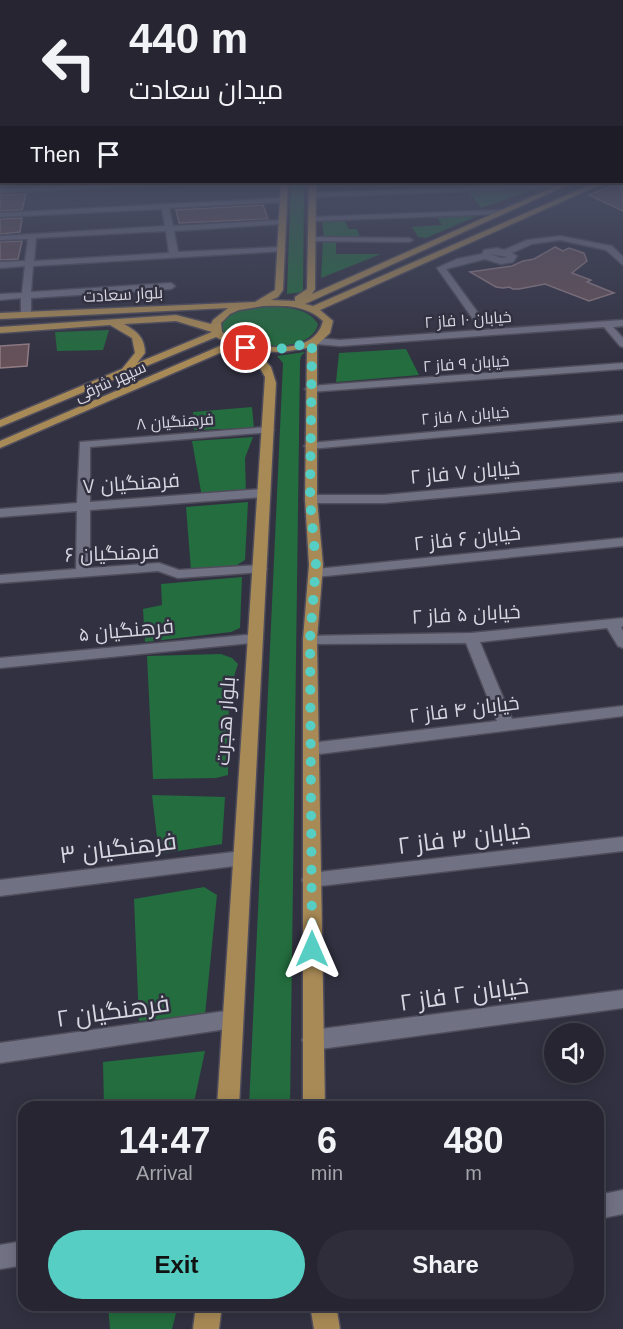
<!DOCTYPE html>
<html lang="en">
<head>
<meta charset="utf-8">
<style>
  :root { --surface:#262531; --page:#2e2d39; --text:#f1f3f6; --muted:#a4a5ab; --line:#42424d; --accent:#56cec3 }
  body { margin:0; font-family:Arial,Cairo,sans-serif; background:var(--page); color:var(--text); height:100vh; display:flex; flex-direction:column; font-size:22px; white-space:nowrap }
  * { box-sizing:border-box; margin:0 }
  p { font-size:20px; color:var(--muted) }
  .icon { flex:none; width:33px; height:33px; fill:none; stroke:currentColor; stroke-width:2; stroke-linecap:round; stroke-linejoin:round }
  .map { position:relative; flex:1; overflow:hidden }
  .panel { position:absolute; left:18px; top:1101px; width:586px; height:210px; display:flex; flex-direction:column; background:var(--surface); border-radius:18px; box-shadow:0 3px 15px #0003,0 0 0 2px var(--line) }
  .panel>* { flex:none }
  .hud { position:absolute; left:0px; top:0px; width:624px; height:183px; box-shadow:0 3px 15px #0003,0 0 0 2px var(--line); background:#262531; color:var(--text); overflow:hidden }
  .buttons { position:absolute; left:544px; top:1023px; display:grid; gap:12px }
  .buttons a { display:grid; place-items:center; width:60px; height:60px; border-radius:50%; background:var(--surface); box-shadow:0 3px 15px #0003,0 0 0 2px var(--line); font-size:30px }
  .pin { position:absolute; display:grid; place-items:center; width:51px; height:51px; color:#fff; margin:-26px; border:3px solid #fff; border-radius:50%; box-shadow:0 2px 6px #0007 }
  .me { position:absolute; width:66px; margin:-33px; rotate:0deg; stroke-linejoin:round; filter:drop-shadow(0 0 4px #0008) }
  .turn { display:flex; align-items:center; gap:21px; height:126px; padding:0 30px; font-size:27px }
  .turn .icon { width:78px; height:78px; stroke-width:2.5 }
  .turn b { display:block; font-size:42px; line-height:51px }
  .then { display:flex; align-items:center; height:57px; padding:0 30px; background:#0003; gap:12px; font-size:22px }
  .eta { display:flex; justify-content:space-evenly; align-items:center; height:102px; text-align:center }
  .eta b { font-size:36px; font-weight:800; line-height:42px }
  .cta { display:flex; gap:12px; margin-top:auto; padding:12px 30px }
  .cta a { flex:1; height:69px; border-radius:36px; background:var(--accent); color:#111; font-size:24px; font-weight:800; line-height:69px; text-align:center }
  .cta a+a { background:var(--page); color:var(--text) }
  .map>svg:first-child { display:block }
  .green { fill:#236d3e }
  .building { fill:#665158; stroke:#937d84; stroke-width:1.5 }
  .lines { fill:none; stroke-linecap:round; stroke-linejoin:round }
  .minor-casing { stroke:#4f4d5c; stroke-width:3 }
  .major-casing { stroke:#4f4d5c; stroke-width:3 }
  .minor { fill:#717184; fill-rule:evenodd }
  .major { fill:#a88a56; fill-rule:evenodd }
  .route { stroke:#56cec3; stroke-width:10; stroke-dasharray:0 18 }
  .labels { text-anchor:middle; stroke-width:5; stroke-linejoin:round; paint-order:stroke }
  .far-street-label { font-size:16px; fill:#d7d6e1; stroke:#323141 }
  .street-label { font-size:20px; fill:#d7d6e1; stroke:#323141 }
  .near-street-label { font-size:24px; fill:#d7d6e1; stroke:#323141 }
</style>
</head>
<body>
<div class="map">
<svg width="623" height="1329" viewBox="0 0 623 1329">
  <rect width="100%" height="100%" fill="#323141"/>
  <g class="green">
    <path d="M291,182H304L303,292L287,294Z"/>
    <path d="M542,187L481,208L467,190Z"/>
    <path d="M489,211L426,238L418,237L412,227L442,225L435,214Z"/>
    <path d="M344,220L349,229H357L360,238H324L322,221Z"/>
    <path d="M336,241V254H381L321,278L323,242Z"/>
    <path d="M265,306C284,307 308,307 318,324C312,355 237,351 221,329C224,310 250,308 265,306Z"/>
    <path d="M109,330L103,350L57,351L55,332Z"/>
    <path d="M406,349L419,375L336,382L339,353Z"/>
    <path d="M305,352L301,356L300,361L290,1107H249L283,363L277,356Z"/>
    <path d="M252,407L254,428L194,430L193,412Z"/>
    <path d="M253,437L245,458L246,494L202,497L192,441Z"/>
    <path d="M248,502L245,560L237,565L191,570L186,507Z"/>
    <path d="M242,577L240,628L231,632L145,642L143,609L162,605L161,584Z"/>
    <path d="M221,654L232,658L238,664L229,692L228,775L216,778L153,779L147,656Z"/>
    <path d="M152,795L225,797L222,844L159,854Z"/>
    <path d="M204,887L217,895L205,1015L139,1021L134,899Z"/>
    <path d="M205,1051L193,1107H104L103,1062Z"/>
    <path d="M108,1305H178L172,1329H110Z"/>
  </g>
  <g class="building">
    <path d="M622,180L623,211L589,195L622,182Z"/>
    <path d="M26,194L22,210L0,211V195Z"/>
    <path d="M263,205L268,219L179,223L176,210Z"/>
    <path d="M22,218L20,232L0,234V219Z"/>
    <path d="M22,241L18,259L0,260V242Z"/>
    <path d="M555,247L563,251L569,248L584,253L587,261L572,273L591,280L587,282L614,293L589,301L545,284L519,289H513L509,287L503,288L496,287L470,272L512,266L523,261L534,259Z"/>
    <path d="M29,344L27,366L0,368V346Z"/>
  </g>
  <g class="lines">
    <g class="minor-casing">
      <g id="minor">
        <path d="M149,182H187L183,184L0,193V189Z"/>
        <path d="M562,184L559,188L312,197L308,195L312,193Z"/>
        <path d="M283,198H286V202L169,208L173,226L282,220L286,222L282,224L174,231L178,252L281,247L285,249L284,251L33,266L31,292L171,283L175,286L171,289L31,298V314L26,317L21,314V298L0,300V294L22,293L25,266L0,268V262L25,261L28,239L0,240V236L165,226L162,209L0,217V213ZM166,231L169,253L34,261L36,238Z"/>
        <path d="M504,210V214H501L312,221L308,219L312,217Z"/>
        <path d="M560,236L612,246L623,257V265L606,250L560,240L532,244L512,253L517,256L513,262L501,264L485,259L446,269L481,317L476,320L473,319L437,268L457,259L482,254L484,250L497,248L504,250L527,240ZM490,254L508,257L501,258Z"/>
        <path d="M311,237L409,238L413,240L409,242L308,241V237Z"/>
        <path d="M623,320V326L613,327L623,338V347L620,346L604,327L340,346L316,344L311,341L316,338L340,340Z"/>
        <path d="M623,363V369L310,392L305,389L310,386Z"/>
        <path d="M623,415V421L310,449L304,446L310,443Z"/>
        <path d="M268,427L274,430L272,432L90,447V502L264,489L270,493L264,497L90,510V568L159,563L179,570L260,565L265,566L267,569L265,572L178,578L158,571L0,583V575L76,569L77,511L0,517V509L77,503L80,442Z"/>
        <path d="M623,473V481L384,503H311L305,499L311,495H384Z"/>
        <path d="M623,538V546L316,577L309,573L316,569Z"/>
        <path d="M623,618V626L621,627L623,631V648L618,646L607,628L480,642L512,719L623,706V716L311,755L305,753L303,749L305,745L311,743L497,721L466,643L310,644L303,639L305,636L471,633Z"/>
        <path d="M256,634L263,639L261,642L0,668V658Z"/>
        <path d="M623,837V851L311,887L304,885L302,880L304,875L311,873Z"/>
        <path d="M242,851L248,853L251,858L248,863L242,865L0,896V880Z"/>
        <path d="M623,990V1008L313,1050L306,1047L302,1040L306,1033L313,1030Z"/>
        <path d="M233,1010L240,1012L243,1019L240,1026L233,1028L0,1063V1043Z"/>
        <path d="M623,1190V1214L598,1219V1195Z"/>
        <path d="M24,1241V1265L0,1269V1245Z"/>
      </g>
    </g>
    <g class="major-casing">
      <g id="major">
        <path d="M281,182H288L283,290L278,297L271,300L295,301V297L307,289L309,182H316L315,289L312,294L565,182H574L305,304L313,306L597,182H606L320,310L333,321L330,333L317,345V499L323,565L317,639L325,1107H303V639L309,565L305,499L307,348L282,352L256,351L271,367L276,383L239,1107H217L265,377L256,361L236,346L0,448V441L227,343L216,337L0,427V420L122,369L135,353L132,338L110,325L0,333V327L176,315L211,324L213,320L228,308L0,319V313L255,302L275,290ZM263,306C285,305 307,305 323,321C314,360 247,348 222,332L221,323L230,314L239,310ZM176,321L212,332L137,363L145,353C145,338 137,331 124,324Z"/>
        <path d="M196,1305H222L219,1329H193Z"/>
        <path d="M310,1305H336L340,1329H314Z"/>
      </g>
    </g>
    <use href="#minor" class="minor"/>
    <use href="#major" class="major"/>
  </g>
  <linearGradient id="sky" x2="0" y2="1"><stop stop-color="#1c1b24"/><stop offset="0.49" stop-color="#494e65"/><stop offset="1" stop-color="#494e65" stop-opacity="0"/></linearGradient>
  <rect width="623" height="363" fill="url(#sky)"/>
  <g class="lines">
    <path class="route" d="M246,348L273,350L312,343L310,500L316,565L310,639L312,949"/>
  </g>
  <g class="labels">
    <g class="far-street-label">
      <text transform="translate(123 294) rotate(-3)" y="6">بلوار سعادت</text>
      <text transform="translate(468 319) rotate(-4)" y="6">خیابان ۱۰ فاز ۲</text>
      <text transform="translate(466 363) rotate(-4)" y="6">خیابان ۹ فاز ۲</text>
      <text transform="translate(110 381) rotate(-24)" y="6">سپهر شرقی</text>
      <text transform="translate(465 415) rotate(-5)" y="6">خیابان ۸ فاز ۲</text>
      <text transform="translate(175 421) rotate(-4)" y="6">فرهنگیان ۸</text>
    </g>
    <g class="street-label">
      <text transform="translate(465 472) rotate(-5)" y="7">خیابان ۷ فاز ۲</text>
      <text transform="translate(131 483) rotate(-4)" y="7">فرهنگیان ۷</text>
      <text transform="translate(467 538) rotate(-6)" y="7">خیابان ۶ فاز ۲</text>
      <text transform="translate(112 553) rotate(-2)" y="7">فرهنگیان ۶</text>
      <text transform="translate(466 614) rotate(-3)" y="7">خیابان ۵ فاز ۲</text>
      <text transform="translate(126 630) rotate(-5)" y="7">فرهنگیان ۵</text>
      <text transform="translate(464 709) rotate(-7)" y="7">خیابان ۴ فاز ۲</text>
      <text transform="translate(225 721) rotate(-86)" y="7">بلوار هجرت</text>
    </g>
    <g class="near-street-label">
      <text transform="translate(464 838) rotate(-7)" y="8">خیابان ۳ فاز ۲</text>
      <text transform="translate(118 848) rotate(-7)" y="8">فرهنگیان ۳</text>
      <text transform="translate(464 994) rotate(-8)" y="8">خیابان ۲ فاز ۲</text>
      <text transform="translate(113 1011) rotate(-8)" y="8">فرهنگیان ۲</text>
    </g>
  </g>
</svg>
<div class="buttons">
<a><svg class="icon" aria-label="sound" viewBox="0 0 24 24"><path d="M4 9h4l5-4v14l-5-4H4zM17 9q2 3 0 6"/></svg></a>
</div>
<div class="pin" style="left:246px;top:348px;background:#d93025"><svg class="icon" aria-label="arrive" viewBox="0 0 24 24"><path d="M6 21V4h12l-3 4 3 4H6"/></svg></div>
<svg class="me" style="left:312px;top:949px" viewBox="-20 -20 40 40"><path d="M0-17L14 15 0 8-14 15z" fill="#56cec3" stroke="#fff" stroke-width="4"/></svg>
<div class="hud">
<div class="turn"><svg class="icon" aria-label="left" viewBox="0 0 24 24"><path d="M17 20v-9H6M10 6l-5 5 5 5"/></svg><div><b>440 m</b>میدان سعادت</div></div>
<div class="then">Then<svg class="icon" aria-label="arrive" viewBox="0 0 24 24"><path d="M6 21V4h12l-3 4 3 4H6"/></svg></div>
</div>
<section class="panel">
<div class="eta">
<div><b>14:47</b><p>Arrival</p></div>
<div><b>6</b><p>min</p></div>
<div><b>480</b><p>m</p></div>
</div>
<div class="cta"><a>Exit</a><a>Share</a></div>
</section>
</div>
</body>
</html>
